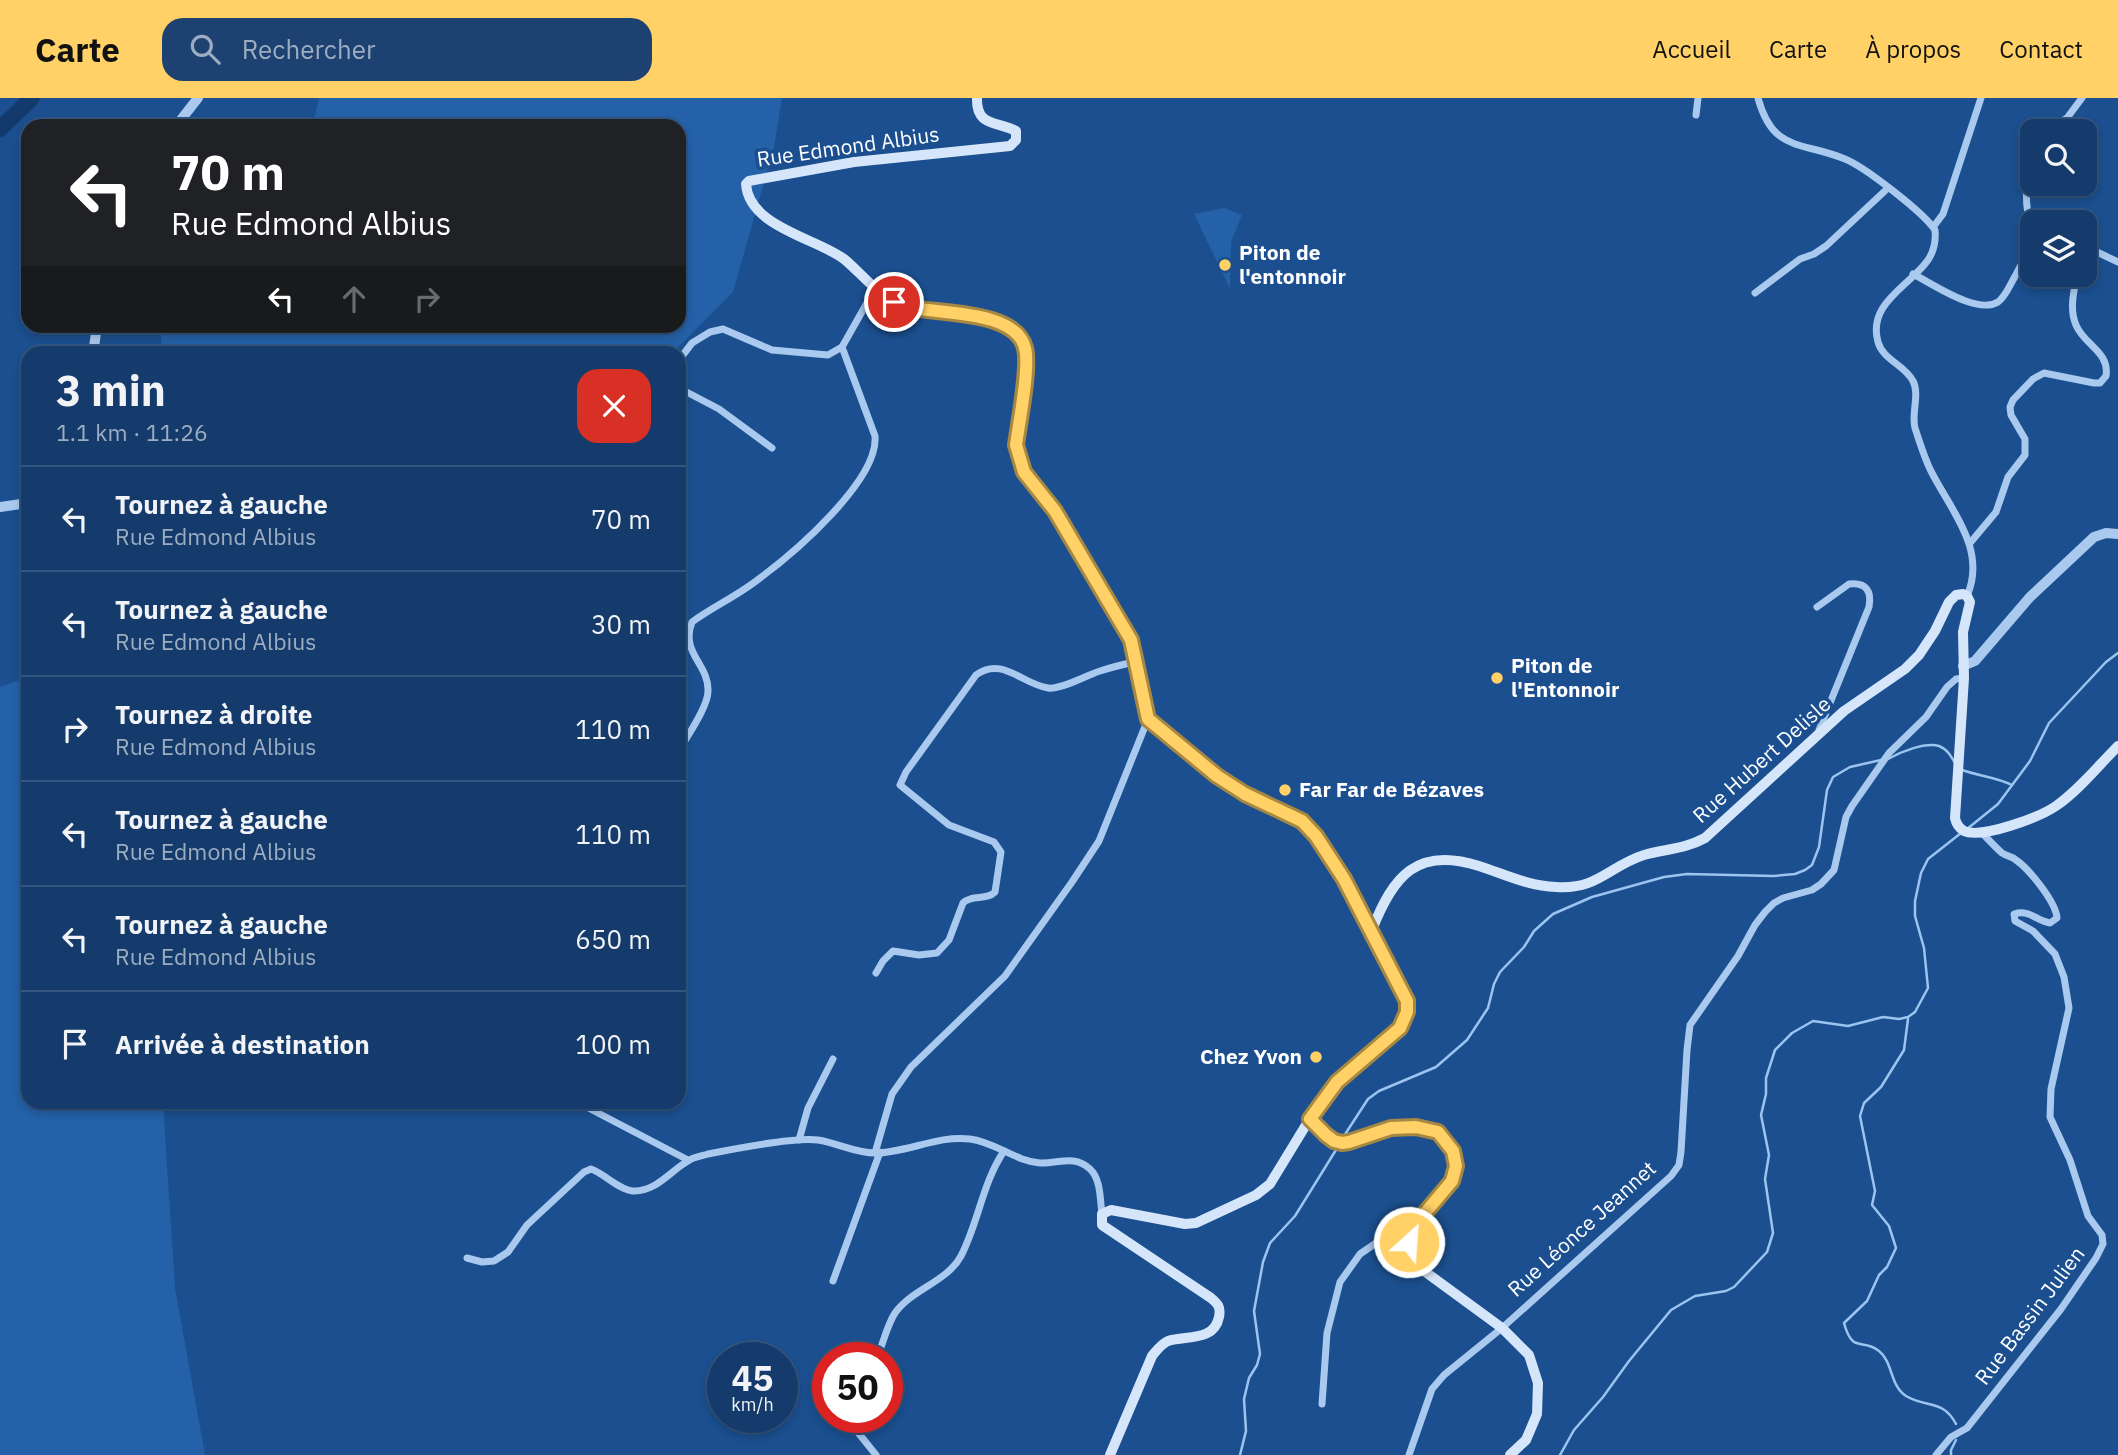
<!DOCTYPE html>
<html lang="fr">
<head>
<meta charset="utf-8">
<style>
  :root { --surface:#143b6b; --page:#1d4271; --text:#f1f3f6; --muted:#9dadc1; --line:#33557e; --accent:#ffd166 }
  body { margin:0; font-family:"IBM Plex Sans",sans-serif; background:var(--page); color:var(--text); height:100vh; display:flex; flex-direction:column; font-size:26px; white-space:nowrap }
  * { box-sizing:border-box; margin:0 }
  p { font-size:23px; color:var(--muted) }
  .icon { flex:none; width:38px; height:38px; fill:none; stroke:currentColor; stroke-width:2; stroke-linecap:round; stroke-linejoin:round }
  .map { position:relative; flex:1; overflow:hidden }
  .panel { position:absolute; left:21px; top:248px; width:665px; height:763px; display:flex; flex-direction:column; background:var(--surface); border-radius:21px; box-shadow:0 4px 10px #0003,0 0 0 2px var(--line) }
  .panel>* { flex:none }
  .guide { position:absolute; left:21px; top:21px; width:665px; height:214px; border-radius:21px; box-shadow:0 4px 10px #0003,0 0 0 2px var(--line); background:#202124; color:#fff; overflow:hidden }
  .controls { position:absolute; left:2020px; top:21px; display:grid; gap:14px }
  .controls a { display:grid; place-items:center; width:77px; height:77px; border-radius:14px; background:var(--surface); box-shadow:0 4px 10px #0003,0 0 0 2px var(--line); font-size:35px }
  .speed { position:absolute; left:707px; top:1244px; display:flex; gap:14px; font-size:35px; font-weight:700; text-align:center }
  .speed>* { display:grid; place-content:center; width:91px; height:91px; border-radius:50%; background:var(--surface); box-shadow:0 4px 10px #0003,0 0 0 2px var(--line); line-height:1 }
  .speed small { font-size:18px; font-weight:400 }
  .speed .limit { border:10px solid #d22; background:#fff; color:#111 }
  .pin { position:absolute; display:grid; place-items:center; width:60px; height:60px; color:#fff; margin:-30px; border:4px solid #fff; border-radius:50%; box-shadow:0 2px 7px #0007 }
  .me { position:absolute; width:77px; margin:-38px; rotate:26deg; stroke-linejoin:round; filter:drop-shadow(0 0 5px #0008) }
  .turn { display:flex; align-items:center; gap:24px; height:147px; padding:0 35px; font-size:32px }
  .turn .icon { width:91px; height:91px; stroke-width:2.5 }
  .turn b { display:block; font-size:49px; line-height:60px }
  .lanes { display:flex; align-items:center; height:66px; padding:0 35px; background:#0003; justify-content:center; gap:35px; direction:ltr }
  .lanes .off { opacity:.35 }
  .round { display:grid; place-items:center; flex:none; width:74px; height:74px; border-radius:21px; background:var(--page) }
  .summary { display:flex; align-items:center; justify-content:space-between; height:119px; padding:0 35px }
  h1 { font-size:42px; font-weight:800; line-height:52px }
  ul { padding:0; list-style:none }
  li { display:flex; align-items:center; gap:21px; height:105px; padding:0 35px; border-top:2px solid var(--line) }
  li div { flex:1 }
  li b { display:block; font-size:26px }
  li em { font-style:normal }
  header { display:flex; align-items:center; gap:42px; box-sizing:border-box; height:98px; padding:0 35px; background:var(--accent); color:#111 }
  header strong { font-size:33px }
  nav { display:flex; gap:38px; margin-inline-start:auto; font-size:24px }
  .search { width:490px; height:63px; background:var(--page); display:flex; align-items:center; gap:18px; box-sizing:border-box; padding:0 24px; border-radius:21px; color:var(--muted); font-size:26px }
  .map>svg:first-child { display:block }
  .green { fill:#2461a8 }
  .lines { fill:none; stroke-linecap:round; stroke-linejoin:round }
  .stream { stroke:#9cc4f0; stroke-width:2.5 }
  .river { stroke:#123a6d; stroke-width:16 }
  .minor { stroke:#a9c9ee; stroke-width:7 }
  .tertiary { stroke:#a9c9ee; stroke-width:10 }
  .secondary { stroke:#d6e6fa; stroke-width:10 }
  .route-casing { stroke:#a68842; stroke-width:18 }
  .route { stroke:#ffd166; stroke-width:12 }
  .poi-dot { fill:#ffd166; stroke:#1b4f8f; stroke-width:2.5 }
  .labels { text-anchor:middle; stroke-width:7; stroke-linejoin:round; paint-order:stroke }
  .street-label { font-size:21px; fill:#fff; stroke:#1b4f8f }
  .poi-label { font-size:21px; font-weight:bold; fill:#fff; stroke:#1b4f8f; text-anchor:start }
</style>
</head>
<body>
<header>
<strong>Carte</strong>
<div class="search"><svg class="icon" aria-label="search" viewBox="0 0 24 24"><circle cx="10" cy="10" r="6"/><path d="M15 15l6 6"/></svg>Rechercher</div>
<nav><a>Accueil</a><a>Carte</a><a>À propos</a><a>Contact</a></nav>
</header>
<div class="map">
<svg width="2118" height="1357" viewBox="0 0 2118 1357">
  <rect width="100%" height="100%" fill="#1b4f8f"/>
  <g class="green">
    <path d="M319,0H782L774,49L733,194L677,250V255H162L160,228H679V28H298L315,18Z"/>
    <path d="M1224,110L1242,117L1231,144L1230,191L1194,116Z"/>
    <path d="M28,579V1004L163,1005L175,1190L205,1357H0V589Z"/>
  </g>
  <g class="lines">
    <g class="stream">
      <path d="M1888,661C1900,654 1925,644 1939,648C1947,651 1951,658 1955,665"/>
      <path d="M1962,672C1979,678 1996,679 2012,687"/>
      <path d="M1967,731L1998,706L2030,663L2049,625L2106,564L2118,555"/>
      <path d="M1908,921L1904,952L1881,989L1864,1005L1860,1018L1875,1093L1872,1107L1889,1128L1896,1150L1887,1169L1879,1177L1867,1203L1844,1225C1853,1257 1862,1239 1879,1253C1893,1264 1890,1288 1906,1298C1926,1310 1943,1301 1956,1326"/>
      <path d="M1342,1041L1368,1001L1379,993L1436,969L1467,942L1488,910L1494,886L1500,874L1524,849L1534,833L1553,816L1592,799L1664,779L1687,776L1774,778L1795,776L1805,772L1812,767L1819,749L1827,692L1833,679L1850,669L1881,662"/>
      <path d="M1240,1357L1246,1333L1244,1301L1249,1280L1257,1267L1260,1256L1254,1213L1263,1164L1270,1145L1295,1118L1339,1047"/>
      <path d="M1560,1357L1574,1332L1603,1299L1629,1263L1671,1212L1695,1198L1726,1193L1734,1189L1767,1154L1773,1135L1765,1081L1769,1057L1761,1017L1766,996V980L1775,952L1792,935L1813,923L1848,928L1883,919L1899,921L1908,919L1915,914L1928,890L1924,850L1915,818V803L1921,775L1928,761L1961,735"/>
      <path d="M1951,1357V1352L1956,1342"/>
    </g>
    <path class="river" d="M0,31L32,0"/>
    <g class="minor">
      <path d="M1758,0C1773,55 1802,43 1845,61C1865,69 1924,115 1935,132C1936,143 1934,153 1928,162C1910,188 1867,205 1878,244C1883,262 1905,267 1913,283C1920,296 1911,316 1915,330C1920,345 1925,362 1932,375C1952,414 1987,452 1967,498"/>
      <path d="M1696,17L1698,0"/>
      <path d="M2046,33L2067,20L2082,0"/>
      <path d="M2032,54C2025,77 2024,110 2032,132"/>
      <path d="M1934,128L1943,116L1981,0"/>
      <path d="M2084,167L2095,153L2118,164"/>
      <path d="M1913,176C1933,186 1977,217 1998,204C2005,199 2009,189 2013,182C2020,169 2027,157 2032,143"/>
      <path d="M1755,195L1800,161L1814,156L1826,148L1888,90"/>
      <path d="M679,262L692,245L710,234L723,231L772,252L828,257L842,249L876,189"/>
      <path d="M679,290L719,311L772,350"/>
      <path d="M1970,445L1996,414L2008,379L2025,357V341L2011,317L2010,309L2013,302L2033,281L2044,275L2094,285H2100L2106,278C2110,254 2084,247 2076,227C2069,211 2074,193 2077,177"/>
      <path d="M1817,509L1849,486C1866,484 1872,493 1869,509L1819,632"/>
      <path d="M679,653C687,638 708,609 708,593C709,566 680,555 692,524C714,508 739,497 760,480C794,455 879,382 875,338L842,249"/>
      <path d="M876,875L883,863L893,853L919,857L937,855L949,842L963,805C972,796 986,803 995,794L1001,754L994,744L949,727L900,687L906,674L976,577C1002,558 1022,586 1048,590C1061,592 1087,577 1100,573C1112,569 1125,566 1138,563"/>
      <path d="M577,1004L688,1062"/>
      <path d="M799,1042L808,1010L833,961"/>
      <path d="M875,1055L892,996L911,969L1005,878L1072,784L1099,743L1148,621"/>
      <path d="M467,1160L482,1164L494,1163L508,1154L527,1127L584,1074L591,1071C605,1076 619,1092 633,1093C656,1094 670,1073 688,1063C693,1059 702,1058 708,1056C733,1051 795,1039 818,1042C837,1045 856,1055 875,1055C907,1055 937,1037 970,1041C995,1044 1015,1063 1040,1065C1058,1066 1074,1056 1090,1071C1101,1081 1100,1102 1102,1116"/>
      <path d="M833,1183L880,1054"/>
      <path d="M877,1260C883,1246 887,1227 895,1215C912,1191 947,1184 961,1158C979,1123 982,1086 1004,1053"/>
      <path d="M1322,1306L1327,1235L1340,1184L1360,1156L1379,1143L1412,1158"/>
      <path d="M860,1320L856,1332L876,1357"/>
      <path d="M1409,1357L1432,1291L1444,1277L1502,1230L1671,1078L1679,1067L1681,1054L1687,952L1690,927L1738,858L1755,827L1765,814L1774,805L1783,800L1812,792L1821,786L1834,772L1846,719L1852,708L1889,655L1926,619L1947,589L1956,581L1964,580"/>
      <path d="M1936,1357L1951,1339L1967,1330L2061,1211L2096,1160L2103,1146L2102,1137L2088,1118L2070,1062L2050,1019L2051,991L2069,910L2064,879L2055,856L2033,833L2015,823L2014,816C2030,811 2036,823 2050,825L2057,820C2056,804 2029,771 2016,762C2012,758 2006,758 2002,755C1995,749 1988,741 1982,735"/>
    </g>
    <g class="tertiary">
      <path d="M176,28L198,0"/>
      <path d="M93,256L97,228"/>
      <path d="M0,409L28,405"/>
      <path d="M1963,568L1975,563L2030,499L2094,439L2106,435L2118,436"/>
    </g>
    <g class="secondary">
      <path d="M977,0C976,29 997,23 1016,33V42L1010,48L854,64L749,83L746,86C749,129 816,140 844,161C859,173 879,198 897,205C937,221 1020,204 1026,262L1016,347C1022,380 1040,390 1057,416C1083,457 1107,500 1131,542L1138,563L1141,596L1148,621L1217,678L1245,696L1302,723L1328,755L1344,781L1407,903V913L1400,930L1337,984L1320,1004L1270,1086L1256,1097L1196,1125L1185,1126L1111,1112L1102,1116V1127L1211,1200C1218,1206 1221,1209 1219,1219C1214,1244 1186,1237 1168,1243C1161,1246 1157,1252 1152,1258L1110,1357"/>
      <path d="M1372,832C1393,778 1417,748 1479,768C1504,776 1528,788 1556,789C1598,792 1609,768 1644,757C1665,751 1685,751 1705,740L1844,613L1905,571L1919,557L1935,533L1949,504L1956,497L1963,496L1967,498L1970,504L1963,534L1964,580L1955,720C1956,725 1959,730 1964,733C1982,741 2040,719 2056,708C2079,692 2098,668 2118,648"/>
      <path d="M1310,1021C1318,1028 1326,1042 1338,1044C1365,1050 1401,1015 1437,1034C1441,1036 1445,1042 1448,1046C1464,1067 1451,1084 1435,1101C1415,1123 1399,1142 1420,1170L1502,1230L1529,1257L1538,1285L1537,1316L1526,1342L1510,1357"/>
    </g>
  </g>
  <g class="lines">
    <g class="route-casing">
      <path id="route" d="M894,204C900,206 907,209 914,210C944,216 1016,213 1025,250C1030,270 1019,324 1016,347L1024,374L1055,413L1131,542L1148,621L1217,678L1245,696L1302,723L1316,738L1344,781L1407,903V914L1400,930L1337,984L1310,1021L1326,1037L1334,1043L1342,1045L1349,1044L1391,1030L1416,1029L1438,1034L1453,1053L1456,1068L1452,1083L1414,1128L1409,1144"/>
    </g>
    <use href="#route" class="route"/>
  </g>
  <g class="poi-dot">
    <circle cx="1225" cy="167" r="7"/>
    <circle cx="1497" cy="580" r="7"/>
    <circle cx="1285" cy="692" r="7"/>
    <circle cx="1316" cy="959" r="7"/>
  </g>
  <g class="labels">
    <g class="street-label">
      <text transform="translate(848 49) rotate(-8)" y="7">Rue Edmond Albius</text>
      <text transform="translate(1762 662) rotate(-42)" y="7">Rue Hubert Delisle</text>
      <text transform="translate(1582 1131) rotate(-42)" y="7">Rue Léonce Jeannet</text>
      <text transform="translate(2030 1218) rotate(-53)" y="7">Rue Bassin Julien</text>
    </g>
    <g class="poi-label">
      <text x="1239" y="162">Piton de<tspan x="1239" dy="24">l'entonnoir</tspan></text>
      <text x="1511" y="575">Piton de<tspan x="1511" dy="24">l'Entonnoir</tspan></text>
      <text x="1299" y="699">Far Far de Bézaves</text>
      <text x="1302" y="966" text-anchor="end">Chez Yvon</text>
    </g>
  </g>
</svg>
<div class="controls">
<a><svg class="icon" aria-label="search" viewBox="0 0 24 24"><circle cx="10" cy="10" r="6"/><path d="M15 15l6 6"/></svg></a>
<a><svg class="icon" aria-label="layers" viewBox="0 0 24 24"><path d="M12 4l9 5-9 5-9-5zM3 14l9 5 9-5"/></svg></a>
</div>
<div class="speed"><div>45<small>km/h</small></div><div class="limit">50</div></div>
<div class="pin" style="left:894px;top:204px;background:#d93025"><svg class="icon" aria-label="arrive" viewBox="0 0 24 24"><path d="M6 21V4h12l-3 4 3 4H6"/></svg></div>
<svg class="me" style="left:1409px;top:1144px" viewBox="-20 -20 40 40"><circle r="17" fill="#ffd166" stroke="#fff" stroke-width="3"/><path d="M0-11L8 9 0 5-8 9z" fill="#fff"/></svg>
<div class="guide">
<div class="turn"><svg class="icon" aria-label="left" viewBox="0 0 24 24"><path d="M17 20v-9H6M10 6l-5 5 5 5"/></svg><div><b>70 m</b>Rue Edmond Albius</div></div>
<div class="lanes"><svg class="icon" aria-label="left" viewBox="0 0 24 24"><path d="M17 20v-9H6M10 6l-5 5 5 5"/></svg><svg class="icon off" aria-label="ahead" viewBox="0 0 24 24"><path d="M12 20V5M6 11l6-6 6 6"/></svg><svg class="icon off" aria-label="right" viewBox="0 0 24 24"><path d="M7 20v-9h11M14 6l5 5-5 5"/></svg></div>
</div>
<section class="panel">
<div class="summary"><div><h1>3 min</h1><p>1.1 km · 11:26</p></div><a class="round" style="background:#d93025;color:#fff"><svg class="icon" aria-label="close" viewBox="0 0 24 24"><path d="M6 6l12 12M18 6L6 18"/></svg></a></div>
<ul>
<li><svg class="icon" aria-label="left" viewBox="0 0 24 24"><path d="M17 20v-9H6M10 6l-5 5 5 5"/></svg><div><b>Tournez à gauche</b><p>Rue Edmond Albius</p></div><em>70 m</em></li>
<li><svg class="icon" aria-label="left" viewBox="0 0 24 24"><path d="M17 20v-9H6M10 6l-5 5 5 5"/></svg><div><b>Tournez à gauche</b><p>Rue Edmond Albius</p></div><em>30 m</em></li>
<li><svg class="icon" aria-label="right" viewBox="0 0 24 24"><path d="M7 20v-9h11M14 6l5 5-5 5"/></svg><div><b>Tournez à droite</b><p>Rue Edmond Albius</p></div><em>110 m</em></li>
<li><svg class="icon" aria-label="left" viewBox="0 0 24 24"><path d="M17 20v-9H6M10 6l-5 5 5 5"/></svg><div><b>Tournez à gauche</b><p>Rue Edmond Albius</p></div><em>110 m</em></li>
<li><svg class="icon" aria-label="left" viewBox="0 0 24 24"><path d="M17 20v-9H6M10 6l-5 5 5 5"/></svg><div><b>Tournez à gauche</b><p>Rue Edmond Albius</p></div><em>650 m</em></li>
<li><svg class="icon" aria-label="arrive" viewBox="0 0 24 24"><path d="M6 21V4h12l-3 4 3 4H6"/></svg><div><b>Arrivée à destination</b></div><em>100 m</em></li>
</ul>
</section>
</div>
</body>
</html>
